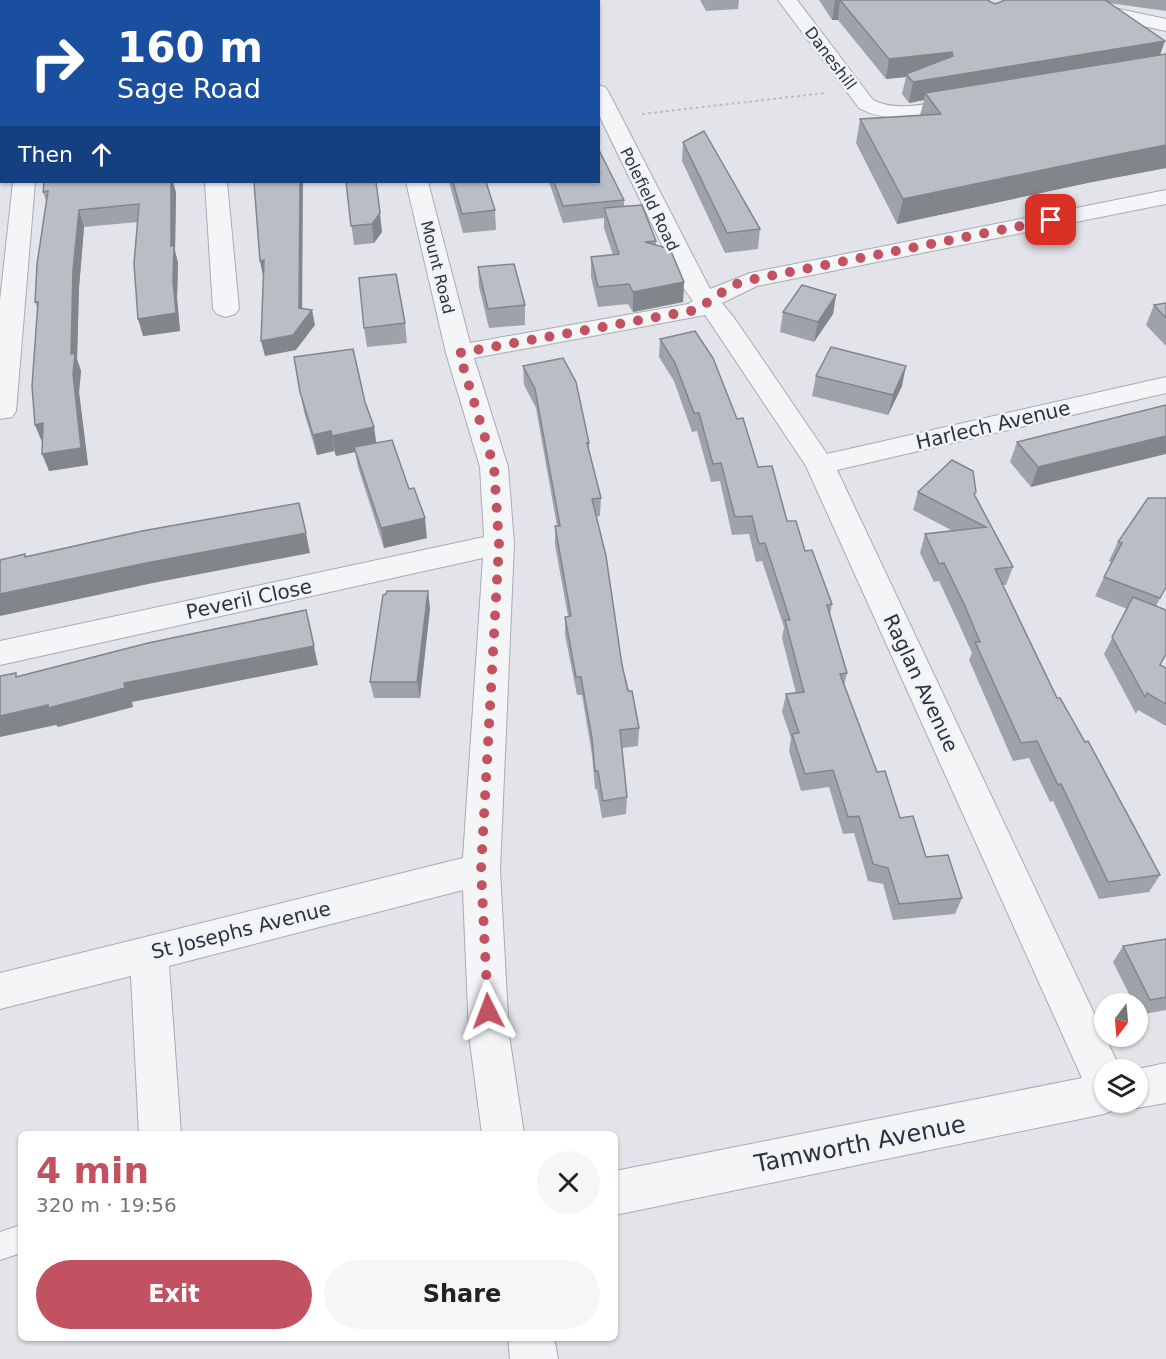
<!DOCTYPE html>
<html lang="en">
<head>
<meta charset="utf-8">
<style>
  :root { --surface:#fff; --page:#f6f6f6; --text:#222; --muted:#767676; --accent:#c25261 }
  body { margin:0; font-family:"DejaVu Sans",sans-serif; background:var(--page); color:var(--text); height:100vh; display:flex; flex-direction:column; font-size:22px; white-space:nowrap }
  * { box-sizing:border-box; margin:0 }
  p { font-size:20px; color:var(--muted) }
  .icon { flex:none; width:33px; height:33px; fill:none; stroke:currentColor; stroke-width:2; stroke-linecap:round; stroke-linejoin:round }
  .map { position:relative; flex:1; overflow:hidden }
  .drawer { position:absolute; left:18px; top:1131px; width:600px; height:210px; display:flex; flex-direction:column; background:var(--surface); border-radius:9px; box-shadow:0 2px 4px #0004 }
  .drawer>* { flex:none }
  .hud { position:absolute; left:0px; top:0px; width:600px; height:183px; box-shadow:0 2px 4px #0004; background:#1a4fa0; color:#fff; overflow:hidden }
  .needle { width:39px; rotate:196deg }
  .tools { position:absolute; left:1094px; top:993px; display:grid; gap:12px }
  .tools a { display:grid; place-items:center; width:54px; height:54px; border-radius:50%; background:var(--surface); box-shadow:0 2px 4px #0004; font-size:30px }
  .pin { position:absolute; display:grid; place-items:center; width:51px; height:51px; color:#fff; margin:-26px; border-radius:12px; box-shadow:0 3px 9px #0006 }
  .me { position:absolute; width:66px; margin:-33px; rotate:357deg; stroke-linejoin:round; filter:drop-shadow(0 0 4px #0008) }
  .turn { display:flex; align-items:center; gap:21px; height:126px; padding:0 18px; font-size:27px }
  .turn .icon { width:78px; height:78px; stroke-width:2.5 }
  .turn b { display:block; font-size:42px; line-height:51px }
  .then { display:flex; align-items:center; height:57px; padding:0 18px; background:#0003; gap:12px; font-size:22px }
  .round { display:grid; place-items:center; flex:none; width:63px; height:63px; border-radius:32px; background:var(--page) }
  .headline { display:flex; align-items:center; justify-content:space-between; height:102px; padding:0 18px }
  h1 { font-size:36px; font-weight:600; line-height:45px; color:var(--accent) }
  .primary-button { display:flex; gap:12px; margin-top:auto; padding:12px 18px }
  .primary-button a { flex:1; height:69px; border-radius:36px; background:var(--accent); color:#fff; font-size:24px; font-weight:600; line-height:69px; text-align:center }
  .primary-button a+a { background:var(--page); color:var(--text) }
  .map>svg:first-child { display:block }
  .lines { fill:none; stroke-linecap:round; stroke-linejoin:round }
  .lane-casing { stroke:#a7abb3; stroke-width:2 }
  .street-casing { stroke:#a7abb3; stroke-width:2 }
  .path { stroke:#bcbec3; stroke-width:2; stroke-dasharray:3 3; stroke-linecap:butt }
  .lane { fill:#f4f5f7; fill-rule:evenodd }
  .street { fill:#f4f5f7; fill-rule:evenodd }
  .wall { fill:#9fa3a9 }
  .shaded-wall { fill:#82858a }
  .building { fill:#b9bec5; stroke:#82858a; stroke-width:1.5 }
  .route { stroke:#c25261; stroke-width:10; stroke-dasharray:0 18 }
  .labels { text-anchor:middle; stroke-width:5; stroke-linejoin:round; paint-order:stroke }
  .far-street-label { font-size:16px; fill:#2b323f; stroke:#f1f3f6 }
  .street-label { font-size:20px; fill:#2b323f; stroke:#f1f3f6 }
  .near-street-label { font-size:24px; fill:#2b323f; stroke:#f1f3f6 }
</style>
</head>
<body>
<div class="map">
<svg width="1166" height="1359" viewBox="0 0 1166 1359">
  <rect width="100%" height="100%" fill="#e2e4e9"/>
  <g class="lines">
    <g class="lane-casing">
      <path id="lane" d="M21,1225V1253L0,1260V1232Z"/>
    </g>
    <g class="street-casing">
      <g id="street">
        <rect x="14" y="0" width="18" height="2"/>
        <rect x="193" y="0" width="18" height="2"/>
        <path d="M363,0H381L382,2H363Z"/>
        <path d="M549,0H567L568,2H549Z"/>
        <path d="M778,0H797L873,100C901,114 937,101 966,96L973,98L976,102L973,106C937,115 893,127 859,108Z"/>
        <path d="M1042,0H1077L1166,19V31L1051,6L1044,4Z"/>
        <path d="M2,39V52H0V40Z"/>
        <path d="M598,85L605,87L608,91L710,289L750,273L1166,190V204L757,286L722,303L735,319L827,454L1166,377V393L837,470L1119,1066L1120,1070H1104V1102H1121L1119,1108L1104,1114L615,1215V1171L1082,1078L806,466L705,315L474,358L508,467L514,544L500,870L509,1035L524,1134H482L469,1035L463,890L169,966L181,1134H139L131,976L0,1009V973L463,858L483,558L0,665V641L484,537L480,467L446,353L406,182H428L470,343L688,304L693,301L682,286L598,113Z"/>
        <path d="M13,182H35L16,411L12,417L0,419V301Z"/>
        <path d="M205,182H227L239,309L235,314L226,317L217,314L213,309Z"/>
        <path d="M1166,1063V1103L1137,1108L1123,1102H1137V1070H1133Z"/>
        <path d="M508,1338H554L558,1359H510Z"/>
      </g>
    </g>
    <path class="path" d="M642,114L825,93"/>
    <use href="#lane" class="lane"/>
    <use href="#street" class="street"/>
  </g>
  <g class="wall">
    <path d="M79,0H152L154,2H81Z"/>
    <path d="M700,0H739L738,9L706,11Z"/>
    <path d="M819,0H987L995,4L1005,0H1166V11L1109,3L1160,55L1166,54V168L1092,182L897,224L856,143L860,119L920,115L924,100L909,103L902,94L906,77L886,79L838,20H832Z"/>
    <path d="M683,142L760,229L758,249L725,253L682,161Z"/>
    <path d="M346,182L382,232L374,243L354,245Z"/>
    <path d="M449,182H486L495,210L496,230L463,233Z"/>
    <path d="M549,182H598L624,200V206L656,241V245L684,282L683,302L633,312L628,304L598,307L591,277V257L613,255L604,228V218L563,223Z"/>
    <path d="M43,192H176L175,251L178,263L177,298L180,331L143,336L138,222L84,227L79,288L77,359L81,371L79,392L88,465L49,471L43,442L35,425L38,310L35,302L46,201Z"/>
    <path d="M478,267L525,305V325L489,328L479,287Z"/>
    <path d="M836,295L833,314L814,342L780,332L783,312Z"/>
    <path d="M1166,303V346L1146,325L1154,305Z"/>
    <path d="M405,323L407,343L367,347L364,328Z"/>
    <path d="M660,339L737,419L758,467L787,521L805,551L832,604L830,615L847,673L844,686L877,772L900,818L926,857L962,898L955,914L893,920L883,884L868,881L854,833L843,834L829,787L801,791L789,751L791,738L782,712L786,694L796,693L782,638L784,627L762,561L756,562L749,534L732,535L720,481L711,482L697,431L692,432L674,381L659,357Z"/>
    <path d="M294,357L365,402L376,443L427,538L384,548L358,467L355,452L336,456L334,451L317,455L304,412Z"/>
    <path d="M523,366L589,443V452L601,498L600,516L596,517L622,665L639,728L638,746L622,748L627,797L626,814L602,818L597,789H595L592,755L582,695H577L565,635V617L568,616L555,545V526H557L536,408L524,385Z"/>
    <path d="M816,376L902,386L888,415L812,396Z"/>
    <path d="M1166,405L1031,487L1010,462L1017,442Z"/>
    <path d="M918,492L975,496L1013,567L1006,585H1003L1057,698L1160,875L1149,892L1099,899L1053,801L1050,802L1029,758L1013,761L969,660L972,653L958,622L939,581L934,582L920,553L925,534L953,531L913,510Z"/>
    <path d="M1148,498L1166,587L1156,606L1160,665L1166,668V726L1138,710L1136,714L1104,654L1127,609L1095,596L1104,577L1111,562L1109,561L1118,542Z"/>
    <path d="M430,608L420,698H374L370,682Z"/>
    <path d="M1166,939V1010L1139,1015L1137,1010V1004H1134L1113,962L1123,946Z"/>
  </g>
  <g class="shaded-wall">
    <path d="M840,0L838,20H832L835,1Z"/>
    <path d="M1165,41L1158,61L925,93L924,100L909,103L913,82Z"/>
    <path d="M952,52L948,72L906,74V77L886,79L889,59Z"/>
    <path d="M1166,145V168L1092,182L897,224L903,199L1100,158Z"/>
    <path d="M170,182H173L176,192L175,251L178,263L177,298L180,331L143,336L138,319L173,281L171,246Z"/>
    <path d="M300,182H303L302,323L299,308Z"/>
    <path d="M79,210L84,227L79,288L77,359L81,371L79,392L88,465L49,471L42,454L73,374L71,354L73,270Z"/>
    <path d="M380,213L382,232L374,243L372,224Z"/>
    <path d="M264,260L268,275L263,276L260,261Z"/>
    <path d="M684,282L683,302L633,312V292Z"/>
    <path d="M836,295L833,314L814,342L818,322Z"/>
    <path d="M312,310L315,325L296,350L265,356L261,341Z"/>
    <path d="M906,366L902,386L888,415L893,395Z"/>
    <path d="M43,423L50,441L42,442L35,425Z"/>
    <path d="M374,427L377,447H354L355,452L336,456L332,436Z"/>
    <path d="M331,431L334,451L317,455L313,435Z"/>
    <path d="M1166,436V454L1031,487L1038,467Z"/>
    <path d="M425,518L427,538L384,548L381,528Z"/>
    <path d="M306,533L310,553L153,583L0,616V594L146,563Z"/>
    <path d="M428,591L430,608L420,698L417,682Z"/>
    <path d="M306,610L318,665L132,702L133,707L58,727L56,725L0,737V716L124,683Z"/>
  </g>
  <g class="building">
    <path d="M95,0H152L154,2H97Z"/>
    <path d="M235,0H338L339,2H235Z"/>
    <rect x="496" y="0" width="30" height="2"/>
    <path d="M835,0H987L995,4L1005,0H1105L1165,41L913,82L906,74L953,56L952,52L889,59L840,0Z"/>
    <path d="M1166,54V145L1100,158L903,199L860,119L941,114L925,93Z"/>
    <path d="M704,131L760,229L727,233L683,142Z"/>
    <path d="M598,148L624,200L563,206L554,182H598Z"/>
    <path d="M44,182H171V246L174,245L173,281L176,313L138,319L134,264L139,204L79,210L73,270L71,354L75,353L73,374L81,448L42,454L43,423L35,425L32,386L38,302H35L37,264L48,191L43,192Z"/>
    <path d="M254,182H300L299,308L312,310L293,335L261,341L264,260L260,261Z"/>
    <path d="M346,182H376L380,213L372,224L351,226Z"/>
    <path d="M453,182H486L495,210L462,214Z"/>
    <path d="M642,205L656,241L645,242L670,249L684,282L633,292L629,284L598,287L591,257L619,254L604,208Z"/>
    <path d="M514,264L525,305L488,309L478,267Z"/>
    <path d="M396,274L405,323L364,328L359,278Z"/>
    <path d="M802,285L836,295L818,322L783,312Z"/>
    <path d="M1166,303V318L1154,305Z"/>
    <path d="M695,331L713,358L737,419L743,418L758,467L772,466L787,521H796L805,551L812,550L832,604L827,605L847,673L840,674L877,772L885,771L900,818L913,816L926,857L948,855L962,898L899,904L888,868L873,864L859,816L848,817L833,770L805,774L792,734L799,733L786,694L804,692L785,620H790L765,543L759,544L752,516L735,517L721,463L713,464L699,413H694L675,363L660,339Z"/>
    <path d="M831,347L906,366L893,395L816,376Z"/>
    <path d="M353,349L365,402L374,427L332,436L331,431L313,435L300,392L294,357Z"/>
    <path d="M563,358L576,382L589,443H587L601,498L592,499L606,556L622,665L628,691H632L639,728L620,730L627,797L603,801L598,771H595L592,738L581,677H576L565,617L571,616L555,526H560L535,389L523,366Z"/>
    <path d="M1166,405V436L1038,467L1017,442Z"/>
    <path d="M392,440L409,489L414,488L425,518L381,528L354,447Z"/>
    <path d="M952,460L973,471L976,492L974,494L1013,567L995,569L1057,698H1060L1085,742L1088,741L1160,875L1108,882L1061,784L1058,785L1037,741L1021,743L975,642H980L964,604L944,563L939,564L925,534L986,527L918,492Z"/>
    <path d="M1148,498H1166V587L1160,598L1104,577L1122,543L1118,542Z"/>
    <path d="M299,503L306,533L146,563L0,594V560L25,554V557L142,531Z"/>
    <path d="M387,591H428L417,682H370L383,595L386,594Z"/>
    <path d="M1133,597L1166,610V654L1160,665L1166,668V704L1147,693L1145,697L1112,637Z"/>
    <path d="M306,610L314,646L124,683L125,688L48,708V705L0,716V676L16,673V677L148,643Z"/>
    <path d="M1166,939V997L1150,1000L1123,946Z"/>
  </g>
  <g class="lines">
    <path class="route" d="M488,1011L481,870L499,544L494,467L459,353L696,310L733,285L750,280L1051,220"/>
  </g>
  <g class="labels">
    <g class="far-street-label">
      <text transform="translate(831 58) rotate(53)" y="6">Daneshill</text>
      <text transform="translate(650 199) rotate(64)" y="6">Polefield Road</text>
      <text transform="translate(438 267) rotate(76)" y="6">Mount Road</text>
    </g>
    <g class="street-label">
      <text transform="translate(993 425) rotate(-13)" y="7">Harlech Avenue</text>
      <text transform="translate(249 599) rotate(-12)" y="7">Peveril Close</text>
      <text transform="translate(921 683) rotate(65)" y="7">Raglan Avenue</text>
      <text transform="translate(241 930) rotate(-14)" y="7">St Josephs Avenue</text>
    </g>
    <g class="near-street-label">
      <text transform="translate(860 1144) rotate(-11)" y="8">Tamworth Avenue</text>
    </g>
  </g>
</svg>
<div class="tools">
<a><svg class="needle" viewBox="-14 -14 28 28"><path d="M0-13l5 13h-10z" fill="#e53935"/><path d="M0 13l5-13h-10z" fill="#767676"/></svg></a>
<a><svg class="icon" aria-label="layers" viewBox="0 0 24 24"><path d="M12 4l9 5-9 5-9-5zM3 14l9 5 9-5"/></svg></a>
</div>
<div class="pin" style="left:1051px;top:220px;background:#d93025"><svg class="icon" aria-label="arrive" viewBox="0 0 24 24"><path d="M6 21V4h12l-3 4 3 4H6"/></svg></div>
<svg class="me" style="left:488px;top:1011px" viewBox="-20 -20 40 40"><path d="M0-17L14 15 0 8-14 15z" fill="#c25261" stroke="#fff" stroke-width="4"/></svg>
<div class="hud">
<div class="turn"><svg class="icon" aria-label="right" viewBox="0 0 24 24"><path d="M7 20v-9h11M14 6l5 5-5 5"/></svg><div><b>160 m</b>Sage Road</div></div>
<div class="then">Then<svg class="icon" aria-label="ahead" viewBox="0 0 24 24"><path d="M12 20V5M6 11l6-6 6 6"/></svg></div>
</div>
<section class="drawer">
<div class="headline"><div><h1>4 min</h1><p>320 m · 19:56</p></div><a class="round"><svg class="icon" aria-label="close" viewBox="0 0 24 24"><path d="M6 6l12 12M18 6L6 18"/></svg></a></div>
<div class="primary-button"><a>Exit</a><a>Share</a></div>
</section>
</div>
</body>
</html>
